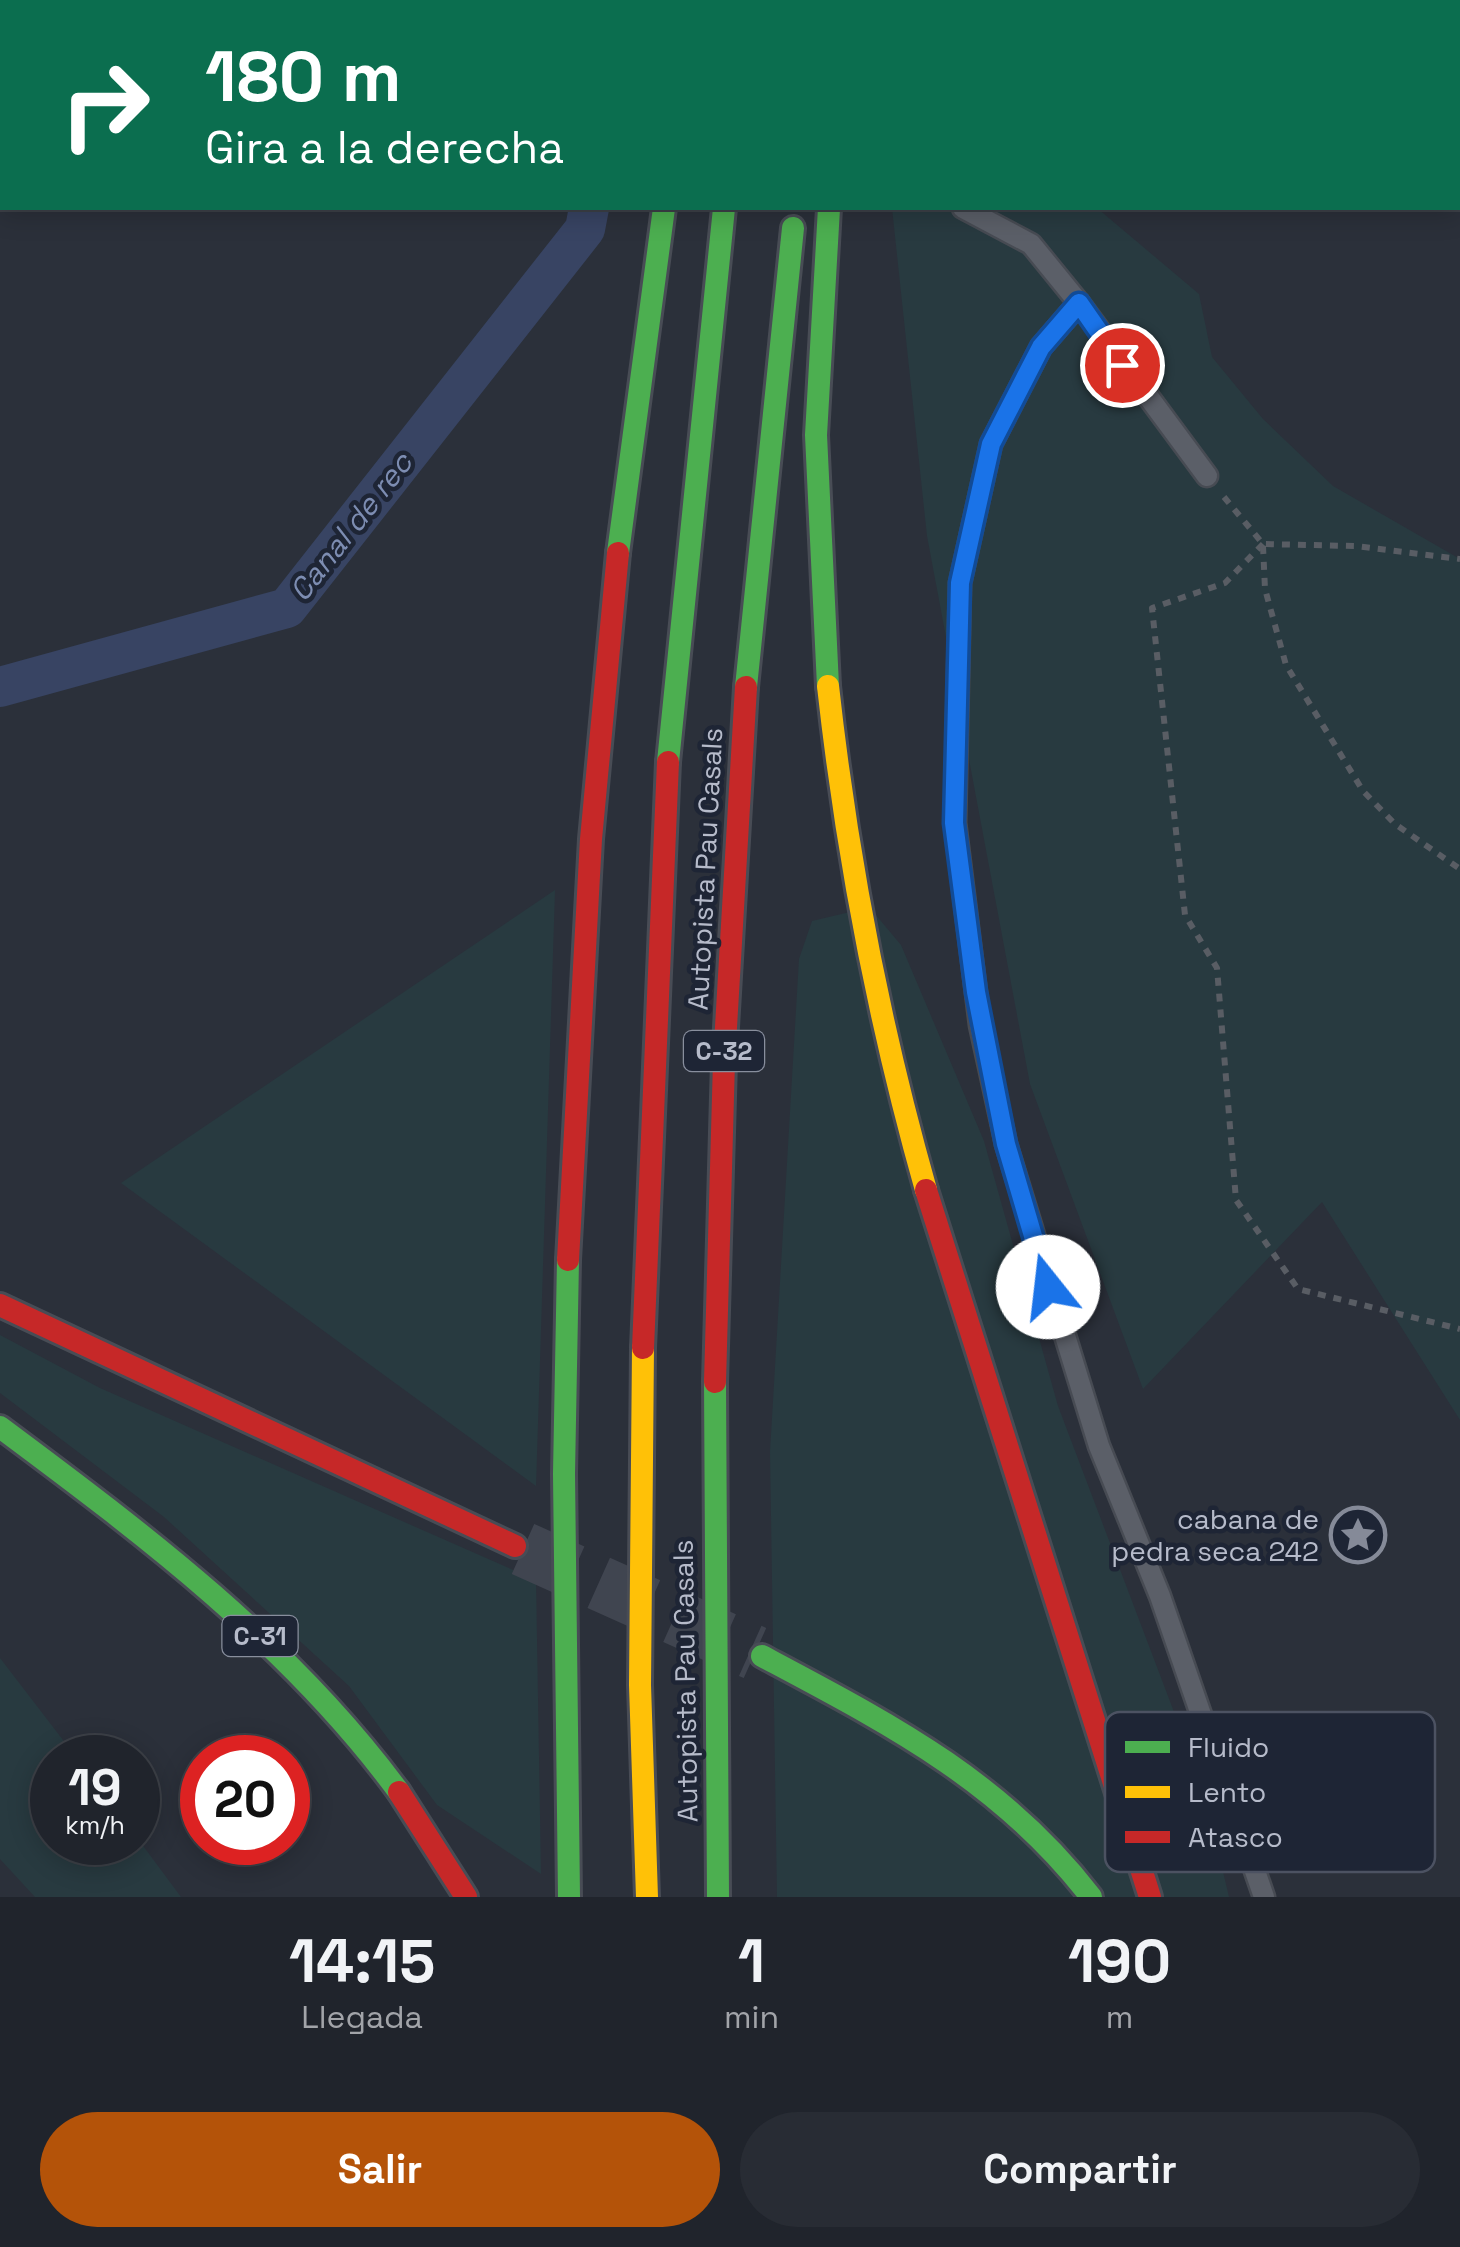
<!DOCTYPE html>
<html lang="es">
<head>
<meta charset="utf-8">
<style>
  :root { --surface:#20242c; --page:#282c34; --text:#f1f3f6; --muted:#a2a4a9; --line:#3d4148; --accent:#b45309 }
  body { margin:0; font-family:"Space Grotesk",sans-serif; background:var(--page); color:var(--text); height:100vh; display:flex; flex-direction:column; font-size:38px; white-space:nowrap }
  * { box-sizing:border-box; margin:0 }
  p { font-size:32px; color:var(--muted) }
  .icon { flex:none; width:55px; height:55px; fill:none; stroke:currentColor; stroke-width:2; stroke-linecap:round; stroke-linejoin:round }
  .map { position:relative; height:1897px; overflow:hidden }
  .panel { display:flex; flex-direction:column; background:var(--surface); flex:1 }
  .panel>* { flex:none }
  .guide { position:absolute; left:0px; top:0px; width:1460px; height:210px; box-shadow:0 5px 25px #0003,0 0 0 2px var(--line); background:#0b6e4f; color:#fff; overflow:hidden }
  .speed { position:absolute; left:30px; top:1735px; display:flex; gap:20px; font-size:50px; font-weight:700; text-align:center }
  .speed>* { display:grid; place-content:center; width:130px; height:130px; border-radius:50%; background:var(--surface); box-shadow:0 5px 25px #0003,0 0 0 2px var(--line); line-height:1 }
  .speed small { font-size:25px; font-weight:400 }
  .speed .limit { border:15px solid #d22; background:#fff; color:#111 }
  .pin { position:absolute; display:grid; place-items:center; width:85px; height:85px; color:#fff; margin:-42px; border:5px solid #fff; border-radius:50%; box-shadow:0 2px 10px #0007 }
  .me { position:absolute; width:110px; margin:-55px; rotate:344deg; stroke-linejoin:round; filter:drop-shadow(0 0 8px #0008) }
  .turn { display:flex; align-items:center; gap:35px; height:210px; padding:0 40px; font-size:45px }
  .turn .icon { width:130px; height:130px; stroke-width:2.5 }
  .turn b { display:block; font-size:70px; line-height:85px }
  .eta { display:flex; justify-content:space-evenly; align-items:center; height:170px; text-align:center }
  .eta b { font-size:60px; font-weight:600; line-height:70px }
  .button { display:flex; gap:20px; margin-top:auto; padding:20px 40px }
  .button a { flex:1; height:115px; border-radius:60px; background:var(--accent); color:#fff; font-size:40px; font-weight:600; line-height:115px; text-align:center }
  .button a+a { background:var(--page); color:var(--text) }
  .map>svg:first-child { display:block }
  .green { fill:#283a40 }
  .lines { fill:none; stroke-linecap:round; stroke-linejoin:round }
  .canal { stroke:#384463; stroke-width:40 }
  .highway-tunnel { stroke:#404550; stroke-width:55; stroke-dasharray:55 28; stroke-linecap:butt }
  .lane-casing { stroke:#474b53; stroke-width:25 }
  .fast-casing { stroke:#484c55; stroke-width:28 }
  .slow-casing { stroke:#484c55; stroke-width:28 }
  .jam-casing { stroke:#484c55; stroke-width:28 }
  .path { stroke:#595d64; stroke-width:6; stroke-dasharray:8 8; stroke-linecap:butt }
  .lane { stroke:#5b5f68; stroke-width:20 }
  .fast { stroke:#4caf50; stroke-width:22 }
  .slow { stroke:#ffc107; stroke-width:22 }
  .jam { stroke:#c62828; stroke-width:22 }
  .route-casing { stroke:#114b97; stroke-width:25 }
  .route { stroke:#1a73e8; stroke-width:18 }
  .labels { text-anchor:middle; stroke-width:9; stroke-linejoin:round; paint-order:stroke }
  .shield { fill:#1e2535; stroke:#888e9d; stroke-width:2.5 }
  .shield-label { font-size:25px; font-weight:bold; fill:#b6bbca }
  .street-label { font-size:28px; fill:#b6bbca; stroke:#1e2535 }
  .poi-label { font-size:28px; fill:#b6bbca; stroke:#1e2535; text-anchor:end }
  .water-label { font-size:30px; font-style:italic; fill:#7d8db2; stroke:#1e2535 }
  .key { fill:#1e2535; stroke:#4c5262; stroke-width:2.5 }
  .key-label { font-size:28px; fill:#b6bbca }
</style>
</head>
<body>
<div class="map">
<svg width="1460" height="1897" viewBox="0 0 1460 1897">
  <rect width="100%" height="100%" fill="#2b303a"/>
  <g class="green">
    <path d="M892,208H1097L1199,294L1212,357L1263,419L1333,486L1460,559V1420L1322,1202L1143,1389L1030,1084L927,536Z"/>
    <path d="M555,890L536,1486L121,1183Z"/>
    <path d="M850,912L875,914L901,945L984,1141L1058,1406L1204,1791L1229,1897H777L770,1452L799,959L812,921Z"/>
    <path d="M0,1335L100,1388L536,1580L541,1874L437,1805L349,1686L164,1517L0,1393Z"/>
    <path d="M0,1658L76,1757L52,1758V1842L138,1839L181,1897H35L0,1859Z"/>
  </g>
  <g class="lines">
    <g class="canal">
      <path d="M630,2L631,0"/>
      <path d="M0,687L287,608L585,229L589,208"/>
    </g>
    <path class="highway-tunnel" d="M523,1549L755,1653"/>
    <g class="lane-casing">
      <g id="lane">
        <path d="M383,0L390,2"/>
        <path d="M963,208L1031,244L1079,303L1041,347L991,444L960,583L955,823L980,1025L1006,1144L1099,1446L1160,1596L1264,1897"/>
        <path d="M1079,303L1207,476"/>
      </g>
    </g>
    <g class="fast-casing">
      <g id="fast">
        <path d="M830,0V2"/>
        <path d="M618,553L664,208"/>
        <path d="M828,686L816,435L829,208"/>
        <path d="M746,687L793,228"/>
        <path d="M668,762L724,208"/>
        <path d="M568,1260L564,1474L569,1897"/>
        <path d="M715,1382L718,1897"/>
        <path d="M0,1427C145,1535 291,1645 399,1792"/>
        <path d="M762,1656C888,1723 1002,1781 1091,1897"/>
      </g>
    </g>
    <g class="slow-casing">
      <g id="slow">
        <path d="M752,0V2"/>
        <path d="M828,686C847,858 879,1024 926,1190"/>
        <path d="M643,1348L640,1685L647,1897"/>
      </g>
    </g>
    <g class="jam-casing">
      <g id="jam">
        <path d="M699,2L700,0"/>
        <path d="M926,1190L1150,1897"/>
        <path d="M568,1260L591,839L618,553"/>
        <path d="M0,1305L515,1546"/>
        <path d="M643,1348L668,762"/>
        <path d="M715,1382L724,1061L746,687"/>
        <path d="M399,1792L466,1897"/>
      </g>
    </g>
    <g class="path">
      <path d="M1224,497L1263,544L1355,546L1460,559"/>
      <path d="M1263,544L1225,583L1152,608L1185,915L1217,968L1236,1200L1298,1289L1460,1329"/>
      <path d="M1263,546L1265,589L1286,665L1363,791L1395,824L1460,869"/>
    </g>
    <use href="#lane" class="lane"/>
    <use href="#fast" class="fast"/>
    <use href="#slow" class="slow"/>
    <use href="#jam" class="jam"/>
  </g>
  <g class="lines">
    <g class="route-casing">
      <path id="route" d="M1048,1287L1006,1144L976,992L954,823L960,583L991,444L1041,347L1079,303L1122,365"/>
    </g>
    <use href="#route" class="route"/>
  </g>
  <defs>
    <g id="sight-ring" transform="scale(2.875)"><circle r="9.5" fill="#1e2535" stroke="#858a98" stroke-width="1.5"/><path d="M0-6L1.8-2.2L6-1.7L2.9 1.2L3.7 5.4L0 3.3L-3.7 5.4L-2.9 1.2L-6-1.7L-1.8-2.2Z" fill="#858a98"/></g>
  </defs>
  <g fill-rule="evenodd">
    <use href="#sight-ring" x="1358" y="1535"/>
  </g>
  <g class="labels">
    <g class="shield">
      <rect x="684" y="1031" width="80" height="40" rx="8"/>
      <rect x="222.5" y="1616" width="75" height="40" rx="8"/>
    </g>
    <g class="shield-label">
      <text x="724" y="1060">C-32</text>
      <text x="260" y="1645">C-31</text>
    </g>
    <g class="street-label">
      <text transform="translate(705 869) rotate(-87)" y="10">Autopista Pau Casals</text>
      <text transform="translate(685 1681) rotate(-91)" y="10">Autopista Pau Casals</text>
    </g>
    <g class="poi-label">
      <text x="1319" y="1529">cabana de<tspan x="1319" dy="32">pedra seca 242</tspan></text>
    </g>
    <g class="water-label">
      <text transform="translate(351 527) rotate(-52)" y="10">Canal de rec</text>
    </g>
  </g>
  <rect x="1105" y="1712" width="330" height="160" rx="15" class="key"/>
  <rect x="1125" y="1741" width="45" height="12" fill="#4caf50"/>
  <rect x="1125" y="1786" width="45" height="12" fill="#ffc107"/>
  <rect x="1125" y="1831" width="45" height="12" fill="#c62828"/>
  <g class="key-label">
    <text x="1188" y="1757">Fluido</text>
    <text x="1188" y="1802">Lento</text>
    <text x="1188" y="1847">Atasco</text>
  </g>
</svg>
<div class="speed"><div>19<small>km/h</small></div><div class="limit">20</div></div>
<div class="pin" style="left:1122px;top:365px;background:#d93025"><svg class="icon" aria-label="arrive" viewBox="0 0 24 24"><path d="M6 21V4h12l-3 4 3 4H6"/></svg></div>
<svg class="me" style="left:1048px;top:1287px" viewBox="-20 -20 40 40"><circle r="19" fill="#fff"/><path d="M0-13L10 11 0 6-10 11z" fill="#1a73e8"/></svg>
<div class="guide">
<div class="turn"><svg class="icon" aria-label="right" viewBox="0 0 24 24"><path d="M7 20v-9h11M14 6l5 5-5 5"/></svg><div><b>180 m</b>Gira a la derecha</div></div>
</div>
</div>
<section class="panel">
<div class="eta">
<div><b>14:15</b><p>Llegada</p></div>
<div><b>1</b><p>min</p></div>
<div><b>190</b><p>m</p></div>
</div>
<div class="button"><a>Salir</a><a>Compartir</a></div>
</section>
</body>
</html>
